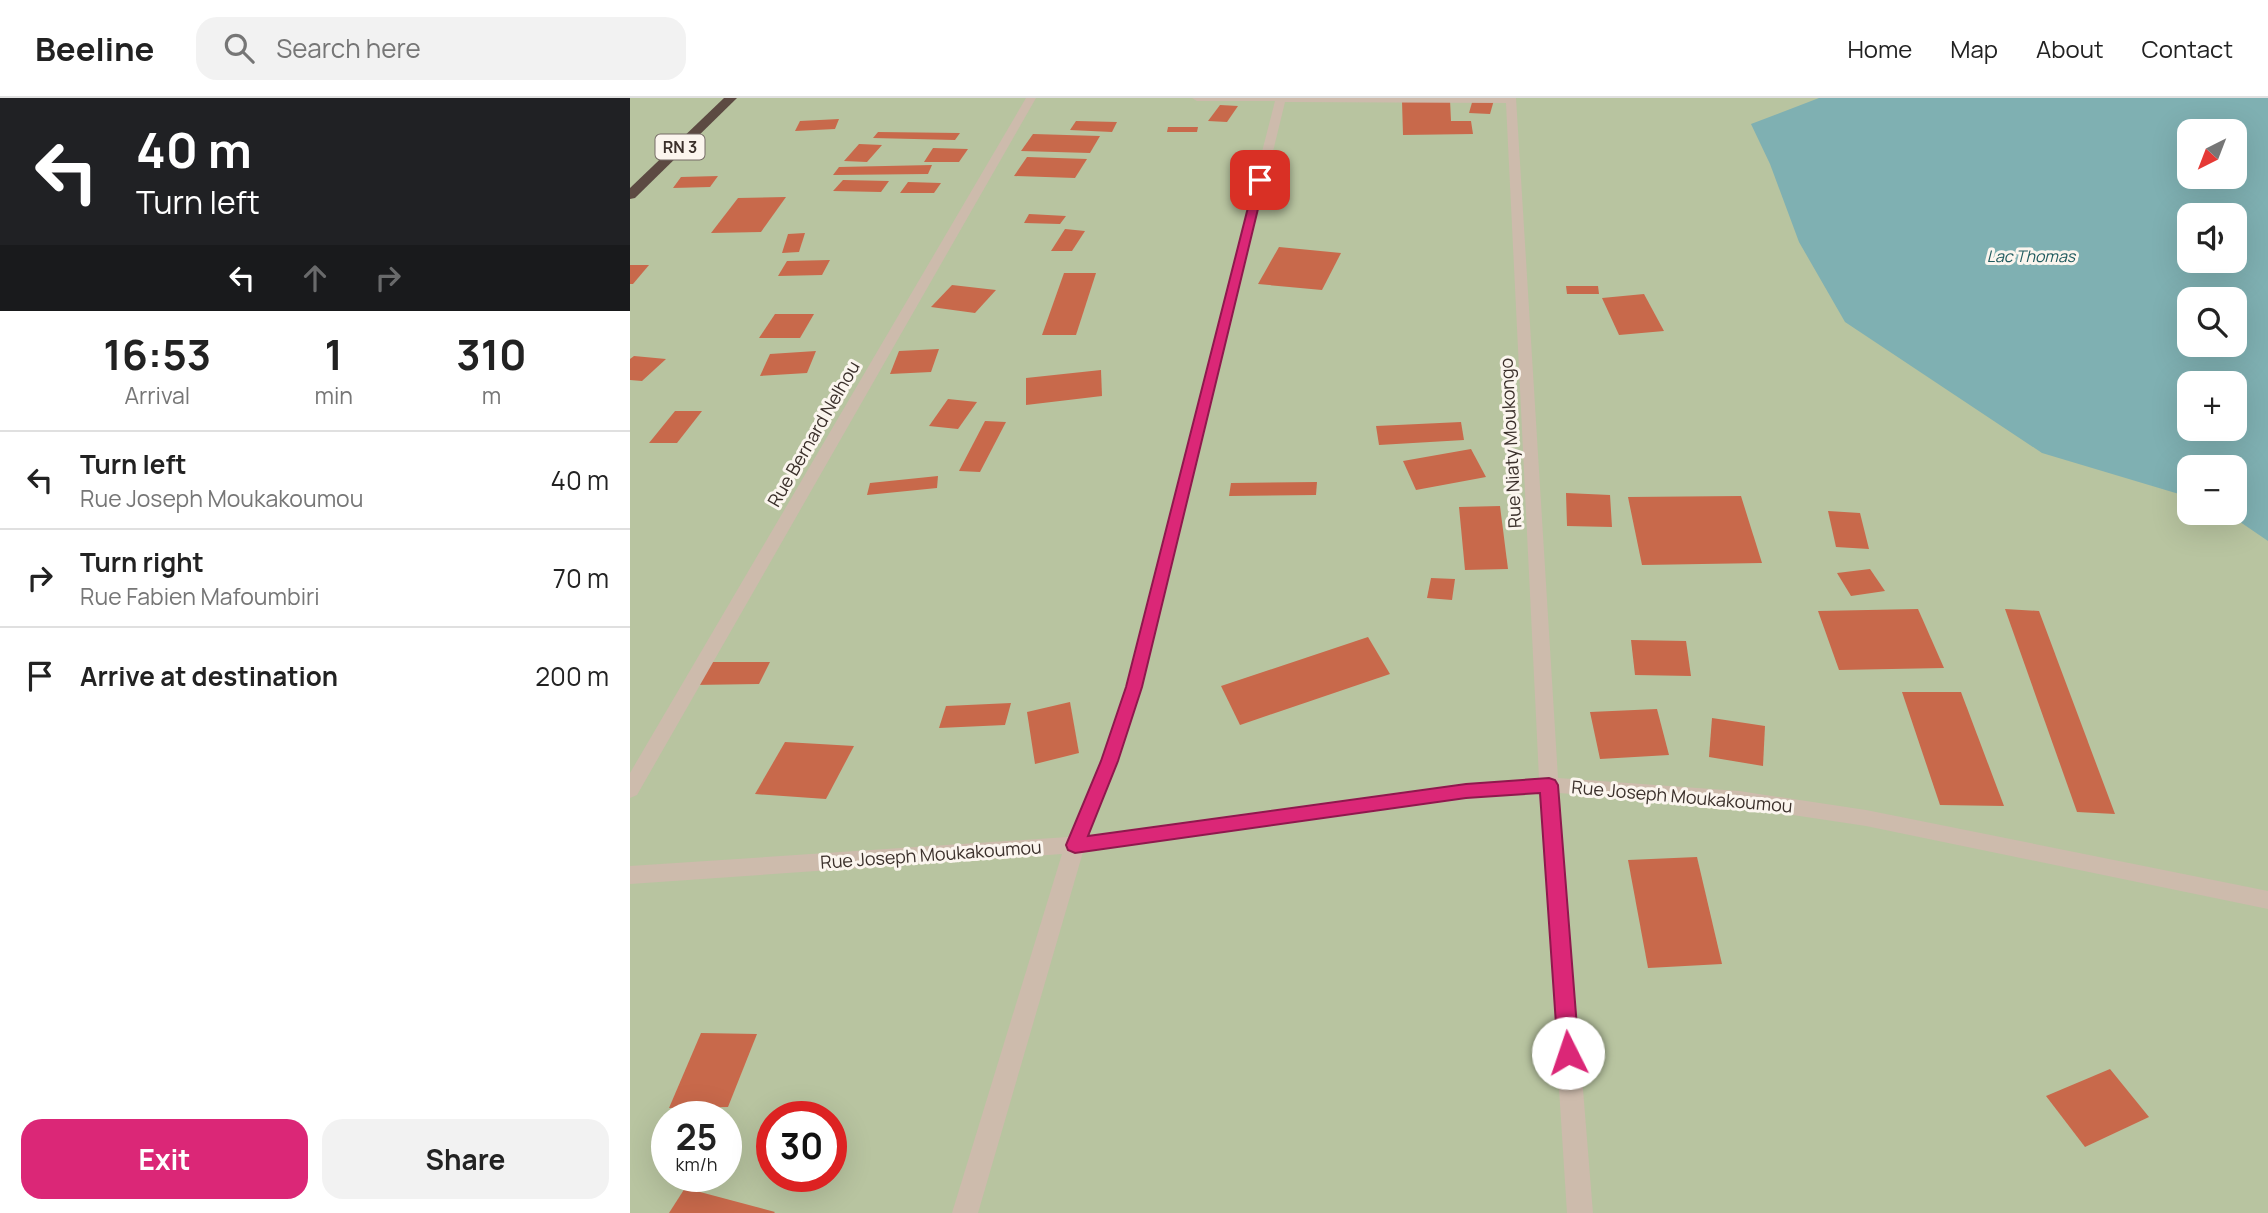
<!DOCTYPE html>
<html lang="en">
<head>
<meta charset="utf-8">
<style>
  :root { --surface:#fff; --page:#f2f2f2; --text:#222; --muted:#767676; --line:#e0e0e0; --accent:#db2777 }
  body { margin:0; font-family:Manrope,sans-serif; background:var(--page); color:var(--text); height:100vh; display:flex; flex-direction:column; font-size:26px; white-space:nowrap }
  * { box-sizing:border-box; margin:0 }
  p { font-size:23px; color:var(--muted) }
  .icon { flex:none; width:38px; height:38px; fill:none; stroke:currentColor; stroke-width:2; stroke-linecap:round; stroke-linejoin:round }
  .map { position:relative; flex:1; overflow:hidden }
  .drawer { display:flex; flex-direction:column; background:var(--surface); width:630px }
  .drawer>* { flex:none }
  .hud { background:#202124; color:#fff; overflow:hidden }
  .needle { width:46px; rotate:222deg }
  .tools { position:absolute; left:1547px; top:21px; display:grid; gap:14px }
  .tools a { display:grid; place-items:center; width:70px; height:70px; border-radius:14px; background:var(--surface); box-shadow:0 7px 28px #0002; font-size:35px }
  .speed { position:absolute; left:21px; top:1003px; display:flex; gap:14px; font-size:35px; font-weight:700; text-align:center }
  .speed>* { display:grid; place-content:center; width:91px; height:91px; border-radius:50%; background:var(--surface); box-shadow:0 7px 28px #0002; line-height:1 }
  .speed small { font-size:18px; font-weight:400 }
  .speed .limit { border:10px solid #d22; background:#fff; color:#111 }
  .pin { position:absolute; display:grid; place-items:center; width:60px; height:60px; color:#fff; margin:-30px; border-radius:14px; box-shadow:0 4px 10px #0006 }
  .me { position:absolute; width:77px; margin:-38px; rotate:356deg; stroke-linejoin:round; filter:drop-shadow(0 0 5px #0008) }
  .turn { display:flex; align-items:center; gap:24px; height:147px; padding:0 21px; font-size:32px }
  .turn .icon { width:91px; height:91px; stroke-width:2.5 }
  .turn b { display:block; font-size:49px; line-height:60px }
  .lanes { display:flex; align-items:center; height:66px; padding:0 21px; background:#0003; justify-content:center; gap:35px; direction:ltr }
  .lanes .off { opacity:.35 }
  .eta { display:flex; justify-content:space-evenly; align-items:center; height:119px; text-align:center }
  .eta b { font-size:42px; font-weight:700; line-height:49px }
  .action { display:flex; gap:14px; margin-top:auto; padding:14px 21px }
  .action a { flex:1; height:80px; border-radius:21px; background:var(--accent); color:#fff; font-size:28px; font-weight:700; line-height:80px; text-align:center }
  .action a+a { background:var(--page); color:var(--text) }
  ul { padding:0; list-style:none }
  li { display:flex; align-items:center; gap:21px; height:98px; padding:0 21px; border-top:2px solid var(--line) }
  li div { flex:1 }
  li b { display:block; font-size:26px }
  li em { font-style:normal }
  header { display:flex; align-items:center; gap:42px; box-sizing:border-box; height:98px; padding:0 35px; background:var(--surface); border-bottom:2px solid var(--line) }
  header strong { font-size:33px }
  nav { display:flex; gap:38px; margin-inline-start:auto; font-size:24px }
  .search { width:490px; height:63px; background:var(--page); display:flex; align-items:center; gap:18px; box-sizing:border-box; padding:0 24px; border-radius:21px; color:var(--muted); font-size:26px }
  main { display:flex; flex:1; min-height:0 }
  .map>svg:first-child { display:block }
  .green { fill:#b8c4a0; fill-rule:evenodd }
  .water { fill:#7fb0b2; fill-rule:evenodd }
  .building { fill:#c8694b }
  .lines { fill:none; stroke-linecap:round; stroke-linejoin:round }
  .minor { fill:#cdbbac; fill-rule:evenodd }
  .highway { fill:#5c4a42; fill-rule:evenodd }
  .route { fill:#db2777; stroke:#8e194d; stroke-width:2 }
  .labels { text-anchor:middle; stroke-width:6; stroke-linejoin:round; paint-order:stroke }
  .shield { fill:#fbf5ee; stroke:#756b66; stroke-width:2 }
  .shield-label { font-size:16px; font-weight:bold; fill:#3b302b }
  .far-water-label { font-size:16px; font-style:italic; fill:#1f5a5e; stroke:#fbf5ee }
  .street-label { font-size:18px; fill:#3b302b; stroke:#fbf5ee }
</style>
</head>
<body>
<header>
<strong>Beeline</strong>
<div class="search"><svg class="icon" aria-label="search" viewBox="0 0 24 24"><circle cx="10" cy="10" r="6"/><path d="M15 15l6 6"/></svg>Search here</div>
<nav><a>Home</a><a>Map</a><a>About</a><a>Contact</a></nav>
</header>
<main>
<section class="drawer">
<div class="hud">
<div class="turn"><svg class="icon" aria-label="left" viewBox="0 0 24 24"><path d="M17 20v-9H6M10 6l-5 5 5 5"/></svg><div><b>40 m</b>Turn left</div></div>
<div class="lanes"><svg class="icon" aria-label="left" viewBox="0 0 24 24"><path d="M17 20v-9H6M10 6l-5 5 5 5"/></svg><svg class="icon off" aria-label="ahead" viewBox="0 0 24 24"><path d="M12 20V5M6 11l6-6 6 6"/></svg><svg class="icon off" aria-label="right" viewBox="0 0 24 24"><path d="M7 20v-9h11M14 6l5 5-5 5"/></svg></div>
</div>
<div class="eta">
<div><b>16:53</b><p>Arrival</p></div>
<div><b>1</b><p>min</p></div>
<div><b>310</b><p>m</p></div>
</div>
<ul>
<li><svg class="icon" aria-label="left" viewBox="0 0 24 24"><path d="M17 20v-9H6M10 6l-5 5 5 5"/></svg><div><b>Turn left</b><p>Rue Joseph Moukakoumou</p></div><em>40 m</em></li>
<li><svg class="icon" aria-label="right" viewBox="0 0 24 24"><path d="M7 20v-9h11M14 6l5 5-5 5"/></svg><div><b>Turn right</b><p>Rue Fabien Mafoumbiri</p></div><em>70 m</em></li>
<li><svg class="icon" aria-label="arrive" viewBox="0 0 24 24"><path d="M6 21V4h12l-3 4 3 4H6"/></svg><div><b>Arrive at destination</b></div><em>200 m</em></li>
</ul>
<div class="action"><a>Exit</a><a>Share</a></div>
</section>
<div class="map">
<svg width="1638" height="1115" viewBox="0 0 1638 1115">
  <rect width="100%" height="100%" fill="#f4ebe1"/>
  <path class="green" d="M0,0H1638V1115H0ZM1559,33H1605V79H1559ZM1559,117H1605V163H1559ZM1559,201H1605V247H1559ZM1559,285H1605V331H1559ZM1559,369H1605V415H1559ZM37,1018H96V1078H37ZM142,1018H201V1078H142Z"/>
  <path class="water" d="M1189,0H1638V443L1597,415H1605V369H1559V399L1412,355L1215,224L1169,144L1140,66L1121,26ZM1559,33H1605V79H1559ZM1559,117H1605V163H1559ZM1559,201H1605V247H1559ZM1559,285H1605V331H1559Z"/>
  <g class="building">
    <path d="M843,1L864,2L860,16L839,15Z"/>
    <path d="M820,2L821,23H841L843,36L773,37L772,3Z"/>
    <path d="M590,7L608,8L597,24L578,23Z"/>
    <path d="M209,21L205,31L165,33L170,23Z"/>
    <path d="M446,23L487,24L482,34L440,32Z"/>
    <path d="M538,29H568L567,34H537Z"/>
    <path d="M248,34L330,35L325,42L243,40Z"/>
    <path d="M403,36L470,38L460,55L391,53Z"/>
    <path d="M229,46L252,47L237,64L214,63Z"/>
    <path d="M303,50L338,51L329,64H294Z"/>
    <path d="M397,59L457,61L445,80L384,78Z"/>
    <path d="M302,67L298,76L203,77L209,69Z"/>
    <path d="M88,78L80,89L43,90L51,79Z"/>
    <path d="M213,82L259,83L251,94L203,93Z"/>
    <path d="M278,84L311,85L304,95H270Z"/>
    <path d="M156,99L131,134L81,135L108,100Z"/>
    <path d="M399,116L436,118L430,126L394,125Z"/>
    <path d="M435,131L455,133L442,153H421Z"/>
    <path d="M175,135L169,154L152,155L158,136Z"/>
    <path d="M649,149L711,155L692,192L628,186Z"/>
    <path d="M200,162L192,177L148,178L157,163Z"/>
    <path d="M0,167H19L3,186H0Z"/>
    <path d="M434,175H466L446,237H412Z"/>
    <path d="M322,187L366,192L345,215L301,209Z"/>
    <path d="M936,188H968L969,196H937Z"/>
    <path d="M1014,196L1034,233L989,237L972,200Z"/>
    <path d="M145,216H184L170,240H129Z"/>
    <path d="M309,251L301,274L260,276L269,253Z"/>
    <path d="M186,253L177,275L130,278L140,256Z"/>
    <path d="M4,258L36,261L12,283L0,282V261Z"/>
    <path d="M471,272L472,298L396,307V280Z"/>
    <path d="M318,301L347,304L328,331L299,328Z"/>
    <path d="M45,313H72L47,345H19Z"/>
    <path d="M355,323L376,324L350,374L329,373Z"/>
    <path d="M831,324L834,342L749,347L746,328Z"/>
    <path d="M841,351L856,379L786,392L773,363Z"/>
    <path d="M308,378L307,390L237,397L240,385Z"/>
    <path d="M687,384L686,397L599,398L601,385Z"/>
    <path d="M936,395L980,397L982,429L937,428Z"/>
    <path d="M1111,398L1132,465L1012,467L998,399Z"/>
    <path d="M870,408L878,471L835,472L829,409Z"/>
    <path d="M1198,413L1230,415L1239,451L1206,449Z"/>
    <path d="M1240,471L1255,493L1221,498L1207,475Z"/>
    <path d="M801,480L825,481L822,502L797,500Z"/>
    <path d="M1288,511L1314,570L1209,572L1188,513Z"/>
    <path d="M1375,511L1409,513L1485,716L1447,714Z"/>
    <path d="M738,539L760,576L610,627L591,588Z"/>
    <path d="M1001,542L1056,543L1061,578L1005,577Z"/>
    <path d="M76,564H140L129,586L63,587Z"/>
    <path d="M1272,594H1331L1374,708L1310,707Z"/>
    <path d="M440,604L449,655L405,666L397,614Z"/>
    <path d="M381,605L375,627L309,630L316,608Z"/>
    <path d="M1027,611L1039,657L970,661L960,614Z"/>
    <path d="M1082,620L1135,628L1133,668L1079,659Z"/>
    <path d="M155,644L224,648L196,701L125,696Z"/>
    <path d="M1067,759L1092,866L1018,870L998,762Z"/>
    <path d="M71,935L127,936L98,1009L39,1010Z"/>
    <path d="M1480,971L1519,1019L1455,1049L1416,998Z"/>
    <path d="M55,1090L145,1114L144,1115H39Z"/>
  </g>
  <g class="lines">
    <g class="minor">
      <path d="M396,0H406L7,697L0,700V675Z"/>
      <path d="M562,0H886L928,680L1109,693L1236,712L1638,793V811L1236,728L1109,709L929,695L963,1115H937L910,695L837,701L453,754L348,1115H322L432,756L0,786V768L438,739L471,663L495,589L645,3H567ZM655,4L876,5L909,680L837,685L459,737L489,663L513,589Z"/>
    </g>
    <path class="highway" d="M94,0H107L5,100L0,101V90Z"/>
  </g>
  <path class="route" d="M630,79L635,82L512,589L488,663L458,738L836,686L919,680L925,682L928,687L949,955L946,962L938,964L931,962L928,955L910,695L836,700L445,755L438,752L436,747L471,663L496,589L625,82Z"/>
  <g class="labels">
    <rect class="shield" x="25.5" y="36.5" width="49" height="25" rx="5"/>
    <g class="shield-label">
      <text x="50" y="55">RN 3</text>
    </g>
    <g class="far-water-label">
      <text x="1401" y="164">Lac Thomas</text>
    </g>
    <g class="street-label">
      <text transform="translate(184 336) rotate(-60)" y="6">Rue Bernard Nelhou</text>
      <text transform="translate(881 345) rotate(-93)" y="6">Rue Niaty Moukongo</text>
      <text transform="translate(1052 699) rotate(5)" y="6">Rue Joseph Moukakoumou</text>
      <text transform="translate(301 757) rotate(-4)" y="6">Rue Joseph Moukakoumou</text>
    </g>
  </g>
</svg>
<div class="tools">
<a><svg class="needle" viewBox="-14 -14 28 28"><path d="M0-13l5 13h-10z" fill="#e53935"/><path d="M0 13l5-13h-10z" fill="#767676"/></svg></a>
<a><svg class="icon" aria-label="sound" viewBox="0 0 24 24"><path d="M4 9h4l5-4v14l-5-4H4zM17 9q2 3 0 6"/></svg></a>
<a><svg class="icon" aria-label="search" viewBox="0 0 24 24"><circle cx="10" cy="10" r="6"/><path d="M15 15l6 6"/></svg></a>
<a>+</a>
<a>−</a>
</div>
<div class="speed"><div>25<small>km/h</small></div><div class="limit">30</div></div>
<div class="pin" style="left:630px;top:82px;background:#d93025"><svg class="icon" aria-label="arrive" viewBox="0 0 24 24"><path d="M6 21V4h12l-3 4 3 4H6"/></svg></div>
<svg class="me" style="left:938px;top:955px" viewBox="-20 -20 40 40"><circle r="19" fill="#fff"/><path d="M0-13L10 11 0 6-10 11z" fill="#db2777"/></svg>
</div>
</main>
</body>
</html>
